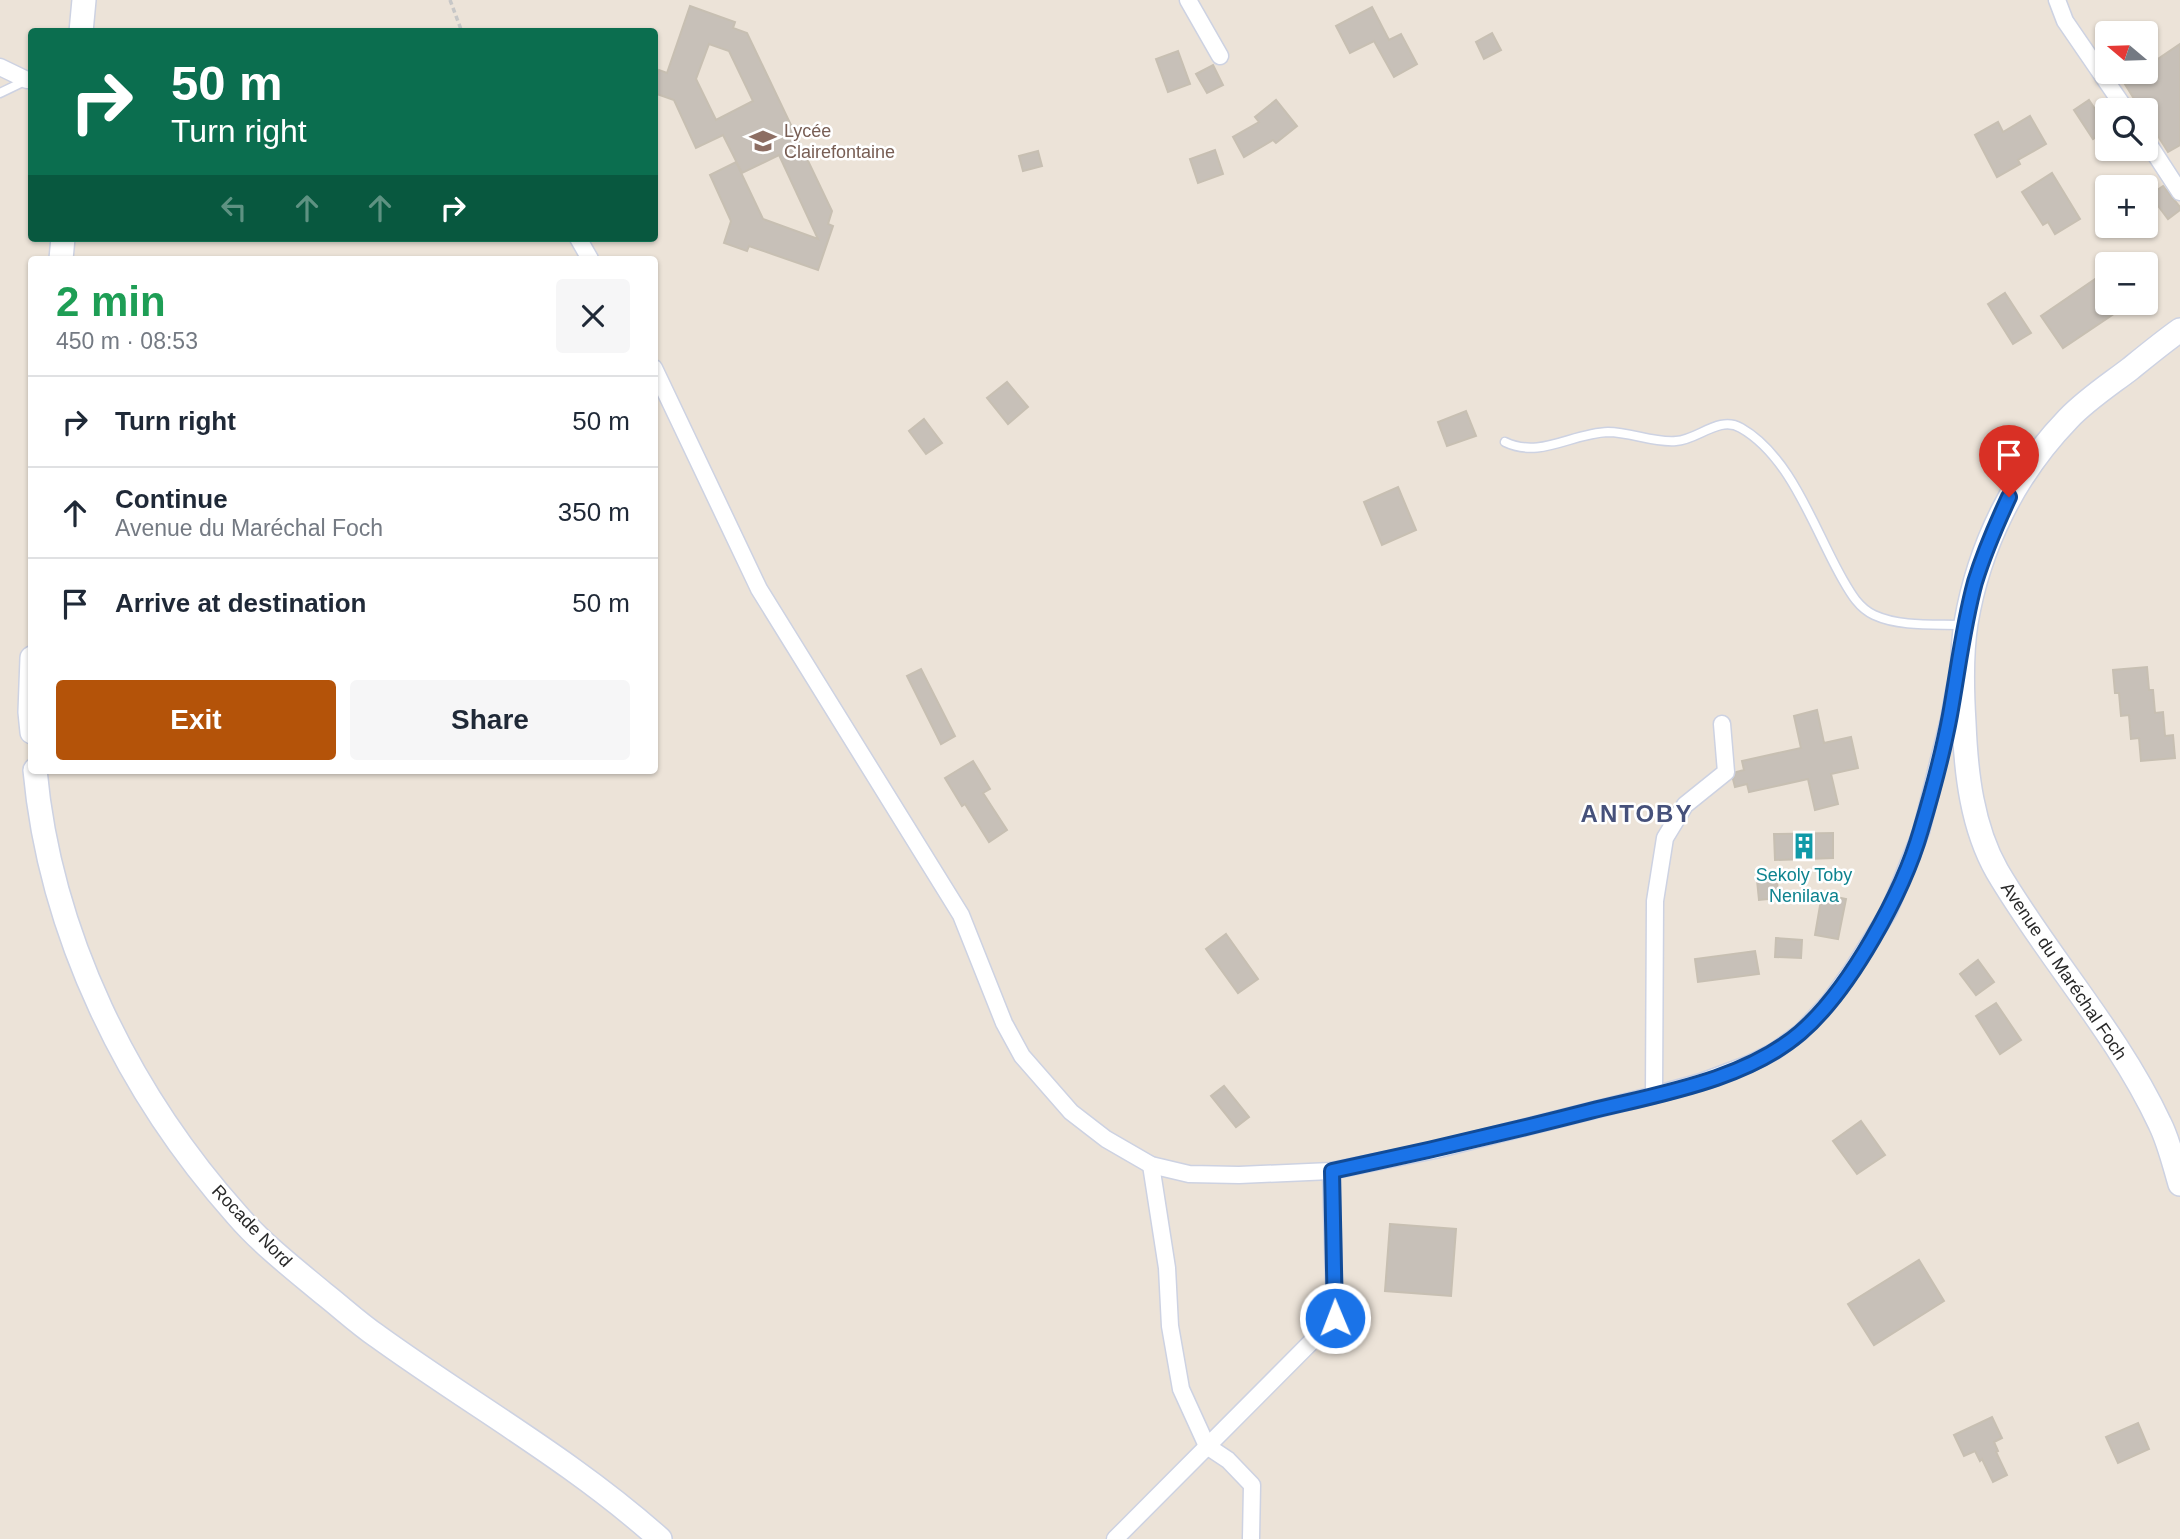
<!DOCTYPE html>
<html lang="en">
<head>
<meta charset="utf-8">
<style>
  :root { --surface:#fff; --page:#f6f6f7; --text:#1f2937; --muted:#747a83; --line:#e0e1e3; --accent:#b45309 }
  body { margin:0; font-family:Arial,sans-serif; background:var(--page); color:var(--text); height:100vh; display:flex; flex-direction:column; font-size:26px; white-space:nowrap }
  * { box-sizing:border-box; margin:0 }
  p { font-size:23px; color:var(--muted) }
  .icon { flex:none; width:38px; height:38px; fill:none; stroke:currentColor; stroke-width:2; stroke-linecap:round; stroke-linejoin:round }
  .map { position:relative; flex:1; overflow:hidden }
  .sheet { position:absolute; left:28px; top:256px; width:630px; height:518px; display:flex; flex-direction:column; background:var(--surface); border-radius:7px; box-shadow:0 2px 5px #0004 }
  .sheet>* { flex:none }
  .banner { position:absolute; left:28px; top:28px; width:630px; height:214px; border-radius:7px; box-shadow:0 2px 5px #0004; background:#0b6e4f; color:#fff; overflow:hidden }
  .needle { width:46px; rotate:289deg }
  .tools { position:absolute; left:2095px; top:21px; display:grid; gap:14px }
  .tools a { display:grid; place-items:center; width:63px; height:63px; border-radius:7px; background:var(--surface); box-shadow:0 2px 5px #0004; font-size:35px }
  .pin { position:absolute; display:grid; place-items:center; width:60px; height:60px; color:#fff; margin:-72px -30px; border-radius:50% 50% 50% 0; rotate:-45deg; box-shadow:0 0 7px #0007 }
  .pin .icon { rotate:45deg }
  .me { position:absolute; width:77px; margin:-38px; rotate:359deg; stroke-linejoin:round; filter:drop-shadow(0 0 5px #0008) }
  .turn { display:flex; align-items:center; gap:24px; height:147px; padding:0 28px; font-size:32px }
  .turn .icon { width:91px; height:91px; stroke-width:2.5 }
  .turn b { display:block; font-size:49px; line-height:60px }
  .lanes { display:flex; align-items:center; height:66px; padding:0 28px; background:#0003; justify-content:center; gap:35px; direction:ltr }
  .lanes .off { opacity:.35 }
  .round { display:grid; place-items:center; flex:none; width:74px; height:74px; border-radius:7px; background:var(--page) }
  .head { display:flex; align-items:center; justify-content:space-between; height:119px; padding:0 28px }
  h1 { font-size:42px; font-weight:700; line-height:52px; color:#1e9e55 }
  .button { display:flex; gap:14px; margin-top:auto; padding:14px 28px }
  .button a { flex:1; height:80px; border-radius:7px; background:var(--accent); color:#fff; font-size:28px; font-weight:700; line-height:80px; text-align:center }
  .button a+a { background:var(--page); color:var(--text) }
  ul { padding:0; list-style:none }
  li { display:flex; align-items:center; gap:21px; height:91px; padding:0 28px; border-top:2px solid var(--line) }
  li div { flex:1 }
  li b { display:block; font-size:26px }
  li em { font-style:normal }
  .map>svg:first-child { display:block }
  .building { fill:#c7c0b8; stroke:#c7bfb2; stroke-width:2; fill-rule:evenodd }
  .lines { fill:none; stroke-linecap:round; stroke-linejoin:round }
  .service-casing { stroke:#cdd2e2; stroke-width:11 }
  .minor-casing { stroke:#cdd2e2; stroke-width:19 }
  .secondary-casing { stroke:#cdd2e2; stroke-width:26 }
  .path { stroke:#c7c7c7; stroke-width:3.5; stroke-dasharray:5 3.5; stroke-linecap:butt }
  .service { stroke:#fff; stroke-width:8 }
  .minor { stroke:#fff; stroke-width:16 }
  .secondary { stroke:#fff; stroke-width:23 }
  .route-casing { stroke:#114b97; stroke-width:18 }
  .route { stroke:#1a73e8; stroke-width:12 }
  .labels { text-anchor:middle; stroke-width:5; stroke-linejoin:round; paint-order:stroke }
  .education-label { font-size:18px; fill:#785e54; stroke:#fff; text-anchor:start }
  .culture-label { font-size:18px; fill:#0d838f; stroke:#fff }
  .street-label { font-size:18px; fill:#282828; stroke:#fff }
  .district-label { font-size:24px; font-weight:bold; letter-spacing:2px; fill:#46517b; stroke:#fff }
</style>
</head>
<body>
<div class="map">
<svg width="2180" height="1539" viewBox="0 0 2180 1539">
  <rect width="100%" height="100%" fill="#ece3d8"/>
  <g class="building">
    <path d="M690,6L735,22L733,28L747,33L832,211L828,224L833,226L818,270L749,246L747,251L724,243L731,221L710,175L736,162L763,219L818,239L779,155L742,173L723,135L696,148L674,100L654,93V83L659,70L667,73ZM709,44L729,51L753,101L716,120L696,79Z"/>
    <path d="M1372,7L1389,40L1401,34L1417,64L1394,77L1374,41L1350,53L1336,26Z"/>
    <path d="M1492,33L1501,50L1484,59L1476,42Z"/>
    <path d="M2180,44V145L2168,152L2146,117V110H2141L2123,81L2137,72H2146V67Z"/>
    <path d="M1178,51L1190,84L1168,92L1156,59Z"/>
    <path d="M1213,65L1223,85L1207,93L1196,74Z"/>
    <path d="M1276,100L1297,126L1276,143L1273,140L1244,157L1233,137L1259,122L1255,117Z"/>
    <path d="M2089,100L2107,127V130L2093,139L2074,110Z"/>
    <path d="M2030,116L2046,144L2018,160L2020,164L1997,177L1975,135L1998,122L2003,132Z"/>
    <path d="M1215,150L1223,174L1198,183L1190,159Z"/>
    <path d="M1038,151L1042,166L1023,171L1019,156Z"/>
    <path d="M2052,173L2080,219L2055,234L2048,222L2043,225L2022,192Z"/>
    <path d="M2163,186L2180,207V210L2168,219L2150,195Z"/>
    <path d="M2107,271V303H2130L2063,348L2041,316Z"/>
    <path d="M2005,293L2031,333L2013,344L1988,304Z"/>
    <path d="M1007,382L1028,407L1008,424L987,398Z"/>
    <path d="M1466,411L1476,436L1447,446L1438,422Z"/>
    <path d="M924,419L942,443L926,454L909,431Z"/>
    <path d="M1398,487L1416,530L1382,545L1364,502Z"/>
    <path d="M2147,667L2149,690H2153L2155,713L2163,712L2165,736L2173,735L2175,758L2141,761L2139,738L2131,739L2129,715L2121,716L2119,693H2115L2113,670Z"/>
    <path d="M921,669L955,736L941,744L907,676Z"/>
    <path d="M1817,710L1824,743L1851,737L1858,768L1831,774L1838,804L1815,810L1808,779L1749,792L1747,784L1735,787L1733,779L1736,772L1744,770L1742,761L1801,748L1794,716Z"/>
    <path d="M973,761L990,789L983,793L1007,830L989,842L965,804L962,806L945,778Z"/>
    <path d="M1833,833V858L1775,860L1774,834Z"/>
    <path d="M1777,878L1778,898L1759,900L1757,880Z"/>
    <path d="M1822,894L1846,899L1838,939L1815,935Z"/>
    <path d="M1226,934L1258,979L1238,993L1206,949Z"/>
    <path d="M1776,938L1802,940L1801,958L1775,957Z"/>
    <path d="M1755,951L1759,974L1698,982L1695,959Z"/>
    <path d="M1978,960L1994,982L1976,995L1960,974Z"/>
    <path d="M1996,1003L2021,1040L2000,1054L1976,1016Z"/>
    <path d="M1224,1086L1249,1117L1236,1127L1211,1096Z"/>
    <path d="M1861,1121L1885,1155L1857,1174L1833,1141Z"/>
    <path d="M1390,1224L1456,1229L1451,1296L1385,1291Z"/>
    <path d="M1919,1260L1944,1301L1874,1345L1848,1304Z"/>
    <path d="M1992,1417L2002,1438L1994,1442L1998,1451L1996,1452L2007,1475L1993,1482L1982,1459L1980,1461L1975,1451L1964,1456L1954,1435Z"/>
    <path d="M2138,1423L2149,1449L2118,1463L2106,1437Z"/>
  </g>
  <g class="lines">
    <g class="service-casing">
      <g id="service">
        <path d="M0,93L27,80"/>
        <path d="M1505,442C1540,459 1572,433 1608,432C1631,432 1653,443 1676,441C1698,440 1719,415 1741,428C1792,457 1815,532 1843,580C1851,594 1859,608 1874,615C1900,627 1934,624 1963,625"/>
      </g>
    </g>
    <g class="minor-casing">
      <g id="minor">
        <path d="M1188,0L1220,56"/>
        <path d="M2057,0L2065,21L2126,110"/>
        <path d="M0,67L27,80H32"/>
        <path d="M2146,140L2180,192"/>
        <path d="M578,238L590,259"/>
        <path d="M654,368L759,589L961,915L1004,1023L1022,1056L1071,1112L1106,1139L1151,1165L1189,1174L1239,1175L1331,1171L1435,1150L1654,1095L1701,1082L1749,1064L1775,1051L1801,1032L1829,1002L1852,970L1889,911L1921,832L1949,719L1955,686"/>
        <path d="M1654,1095L1655,901L1665,838L1685,805L1726,772L1722,724"/>
        <path d="M1151,1165L1167,1268L1170,1326L1181,1389L1207,1446L1228,1460L1252,1485L1251,1539"/>
        <path d="M1115,1539L1335,1318L1331,1171"/>
      </g>
    </g>
    <g class="secondary-casing">
      <g id="secondary">
        <path d="M81,32L84,0"/>
        <path d="M61,259L63,238"/>
        <path d="M2180,330C2163,342 2146,356 2130,369C2109,385 2086,400 2068,419C2014,475 1979,546 1966,623C1961,655 1962,691 1964,723C1966,773 1972,827 1997,871C2048,958 2117,1032 2160,1124C2169,1142 2174,1164 2180,1184"/>
        <path d="M32,658L30,712L32,732"/>
        <path d="M35,770C50,934 128,1093 237,1215C262,1244 293,1268 323,1293C341,1307 358,1323 377,1336C471,1404 573,1461 660,1539"/>
      </g>
    </g>
    <path class="path" d="M450,0L462,32"/>
    <use href="#service" class="service"/>
    <use href="#minor" class="minor"/>
    <use href="#secondary" class="secondary"/>
  </g>
  <g class="lines">
    <g class="route-casing">
      <path id="route" d="M1335,1318L1332,1171C1418,1153 1504,1133 1590,1111C1659,1094 1745,1080 1800,1033C1850,990 1903,893 1921,830C1932,793 1943,753 1950,715C1958,671 1963,626 1975,582C1984,553 1996,525 2009,497"/>
    </g>
    <use href="#route" class="route"/>
  </g>
  <defs>
    <g id="school-bare" transform="scale(2.1)"><path d="M0-5L7-2L0 1L-7-2ZM-4 1L0 2.5L4 1V4Q0 6-4 4Z" fill="#8d6e63" stroke="#fff" stroke-width="2.5" paint-order="stroke"/></g>
    <g id="building-bare" transform="scale(2.1)"><path d="M-4-6H4V6H1V3H-1V6H-4ZM-2.5-4.3h1.7v1.8h-1.7ZM.8-4.3h1.7v1.8H.8ZM-2.5-1h1.7V.8h-1.7ZM.8-1h1.7V.8H.8Z" fill="#0f9aa8" stroke="#fff" stroke-width="2.5" paint-order="stroke"/></g>
  </defs>
  <g fill-rule="evenodd">
    <use href="#school-bare" x="763" y="141"/>
    <use href="#building-bare" x="1804" y="846"/>
  </g>
  <g class="labels">
    <g class="education-label">
      <text x="784" y="137">Lycée<tspan x="784" dy="21">Clairefontaine</tspan></text>
    </g>
    <g class="culture-label">
      <text x="1804" y="881">Sekoly Toby<tspan x="1804" dy="21">Nenilava</tspan></text>
    </g>
    <g class="street-label">
      <text transform="translate(2064 971) rotate(56)" y="6">Avenue du Maréchal Foch</text>
      <text transform="translate(252 1226) rotate(46)" y="6">Rocade Nord</text>
    </g>
    <g class="district-label">
      <text x="1637" y="822">ANTOBY</text>
    </g>
  </g>
</svg>
<div class="tools">
<a><svg class="needle" viewBox="-14 -14 28 28"><path d="M0-13l5 13h-10z" fill="#e53935"/><path d="M0 13l5-13h-10z" fill="#747a83"/></svg></a>
<a><svg class="icon" aria-label="search" viewBox="0 0 24 24"><circle cx="10" cy="10" r="6"/><path d="M15 15l6 6"/></svg></a>
<a>+</a>
<a>−</a>
</div>
<div class="pin" style="left:2009px;top:497px;background:#d93025"><svg class="icon" aria-label="arrive" viewBox="0 0 24 24"><path d="M6 21V4h12l-3 4 3 4H6"/></svg></div>
<svg class="me" style="left:1335px;top:1318px" viewBox="-20 -20 40 40"><circle r="17" fill="#1a73e8" stroke="#fff" stroke-width="3"/><path d="M0-11L8 9 0 5-8 9z" fill="#fff"/></svg>
<div class="banner">
<div class="turn"><svg class="icon" aria-label="right" viewBox="0 0 24 24"><path d="M7 20v-9h11M14 6l5 5-5 5"/></svg><div><b>50 m</b>Turn right</div></div>
<div class="lanes"><svg class="icon off" aria-label="left" viewBox="0 0 24 24"><path d="M17 20v-9H6M10 6l-5 5 5 5"/></svg><svg class="icon off" aria-label="ahead" viewBox="0 0 24 24"><path d="M12 20V5M6 11l6-6 6 6"/></svg><svg class="icon off" aria-label="ahead" viewBox="0 0 24 24"><path d="M12 20V5M6 11l6-6 6 6"/></svg><svg class="icon" aria-label="right" viewBox="0 0 24 24"><path d="M7 20v-9h11M14 6l5 5-5 5"/></svg></div>
</div>
<section class="sheet">
<div class="head"><div><h1>2 min</h1><p>450 m · 08:53</p></div><a class="round"><svg class="icon" aria-label="close" viewBox="0 0 24 24"><path d="M6 6l12 12M18 6L6 18"/></svg></a></div>
<ul>
<li><svg class="icon" aria-label="right" viewBox="0 0 24 24"><path d="M7 20v-9h11M14 6l5 5-5 5"/></svg><div><b>Turn right</b></div><em>50 m</em></li>
<li><svg class="icon" aria-label="ahead" viewBox="0 0 24 24"><path d="M12 20V5M6 11l6-6 6 6"/></svg><div><b>Continue</b><p>Avenue du Maréchal Foch</p></div><em>350 m</em></li>
<li><svg class="icon" aria-label="arrive" viewBox="0 0 24 24"><path d="M6 21V4h12l-3 4 3 4H6"/></svg><div><b>Arrive at destination</b></div><em>50 m</em></li>
</ul>
<div class="button"><a>Exit</a><a>Share</a></div>
</section>
</div>
</body>
</html>
